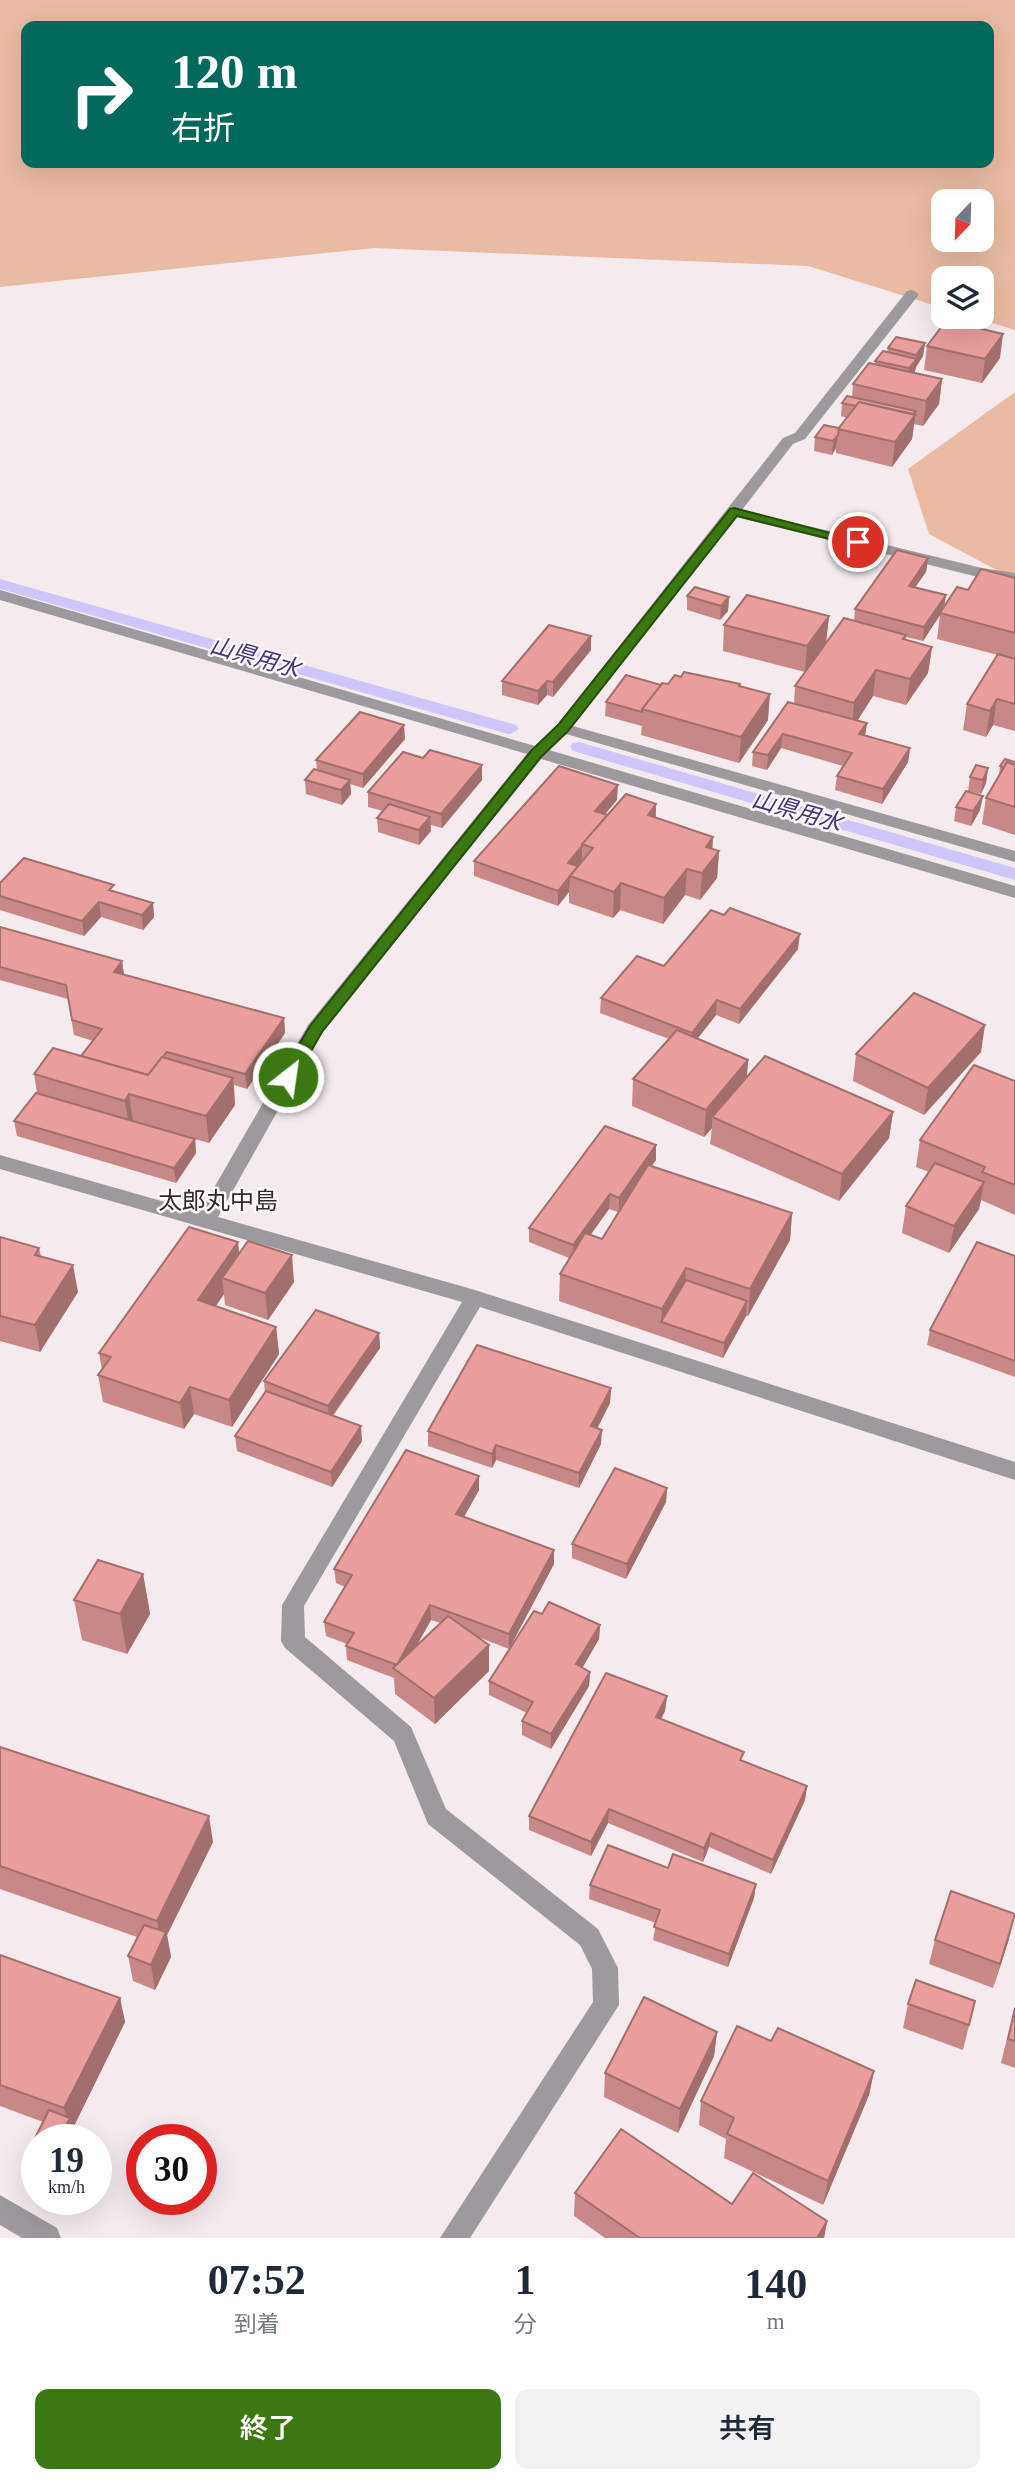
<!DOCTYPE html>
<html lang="ja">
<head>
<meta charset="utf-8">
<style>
  :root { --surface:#fff; --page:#f2f2f3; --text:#1f2937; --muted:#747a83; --accent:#3b7811 }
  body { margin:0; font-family:"Times New Roman","Noto Sans JP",serif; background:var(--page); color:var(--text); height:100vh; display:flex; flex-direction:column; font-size:26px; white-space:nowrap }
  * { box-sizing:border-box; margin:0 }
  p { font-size:23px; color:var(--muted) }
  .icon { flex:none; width:38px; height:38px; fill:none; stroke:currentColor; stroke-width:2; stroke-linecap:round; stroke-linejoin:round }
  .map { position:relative; height:2238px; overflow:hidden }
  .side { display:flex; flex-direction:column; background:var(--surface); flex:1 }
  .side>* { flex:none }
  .guide { position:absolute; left:21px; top:21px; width:973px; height:147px; border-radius:14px; box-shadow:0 7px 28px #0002; background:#00695c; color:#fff; overflow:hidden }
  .needle { width:46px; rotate:203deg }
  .tools { position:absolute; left:931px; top:189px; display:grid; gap:14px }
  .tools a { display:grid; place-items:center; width:63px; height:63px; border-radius:14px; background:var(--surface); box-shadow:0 7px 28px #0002; font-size:35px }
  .speed { position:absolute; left:21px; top:2124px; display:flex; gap:14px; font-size:35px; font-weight:700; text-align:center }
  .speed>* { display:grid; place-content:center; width:91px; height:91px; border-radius:50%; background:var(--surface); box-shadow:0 7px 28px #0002; line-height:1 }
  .speed small { font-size:18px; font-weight:400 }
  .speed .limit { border:10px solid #d22; background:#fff; color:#111 }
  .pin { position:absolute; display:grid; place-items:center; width:60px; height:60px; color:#fff; margin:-30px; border:4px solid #fff; border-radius:50%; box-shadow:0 2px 7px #0007 }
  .me { position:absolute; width:77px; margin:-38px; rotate:30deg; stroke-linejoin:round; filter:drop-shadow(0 0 5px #0008) }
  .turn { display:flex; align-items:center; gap:24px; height:147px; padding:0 35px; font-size:32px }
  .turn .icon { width:91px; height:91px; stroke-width:2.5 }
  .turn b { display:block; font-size:49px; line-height:60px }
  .eta { display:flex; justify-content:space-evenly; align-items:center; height:119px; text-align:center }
  .eta b { font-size:42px; font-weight:600; line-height:49px }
  .cta { display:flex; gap:14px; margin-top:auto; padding:14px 35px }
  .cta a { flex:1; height:80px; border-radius:14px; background:var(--accent); color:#fff; font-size:28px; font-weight:600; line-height:80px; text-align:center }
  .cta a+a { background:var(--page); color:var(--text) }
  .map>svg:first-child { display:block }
  .green { fill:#eabba2; fill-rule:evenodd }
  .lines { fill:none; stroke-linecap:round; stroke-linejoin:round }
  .stream { fill:#cec6fa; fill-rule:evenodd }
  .minor { fill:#9d9a9d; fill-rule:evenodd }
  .wall { fill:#c88887; fill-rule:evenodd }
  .shaded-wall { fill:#a36f6e }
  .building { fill:#e99e9d; stroke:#a36f6e; stroke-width:2 }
  .route { fill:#3b7811; stroke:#264e0b; stroke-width:2 }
  .labels { text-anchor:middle; stroke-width:5; stroke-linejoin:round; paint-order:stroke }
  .water-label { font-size:23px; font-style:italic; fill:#47337d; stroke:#fefafc }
  .quarter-label { font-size:24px; fill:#31292c; stroke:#fefafc }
</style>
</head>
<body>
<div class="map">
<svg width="1015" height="2238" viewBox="0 0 1015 2238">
  <rect width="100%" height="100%" fill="#f5ebef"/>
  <g class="green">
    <path d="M0,0H1015V330L972,317H982V278H943V308L808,266L374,248L0,287ZM26,26H989V163H26ZM943,201H982V240H943Z"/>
    <path d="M1015,392V580L929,534L908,469Z"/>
  </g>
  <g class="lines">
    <g class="stream">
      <path d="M0,579L516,725L519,729L510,734L504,733L0,589Z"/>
      <path d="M579,742L1015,868V880L573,751L570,747L573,743Z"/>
    </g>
    <g class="minor">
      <path d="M912,290L919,294L917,297L805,439L793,444L742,510L982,568L1015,573V583L982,578L736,517L573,726L1015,851V862L566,734L549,750L1015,886V898L541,759L322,1032L218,1217L475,1290L1015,1462V1480L480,1307L304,1606L305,1637L411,1727L446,1809L598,1929L618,1968L619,2005L470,2238H440L593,2002L592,1969L580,1945L428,1824L394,1741L285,1648L281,1641L282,1605L462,1302L0,1169V1155L200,1212L308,1025L527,754L0,600V590L535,746L557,725L783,438L795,433L907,291Z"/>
      <path d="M0,2195L57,2228L61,2238H22L0,2225Z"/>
    </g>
  </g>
  <g class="wall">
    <path d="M971,327L1000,358L982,383L924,370L927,346Z"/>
    <path d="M925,343L923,356L916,367L914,373L942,379L939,404L923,426L914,424L912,439L892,467L836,453V448L832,455L814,451L815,437L839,428L847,418L841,416L842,403L852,397L853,384L875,364V361L887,352L888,348Z"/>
    <path d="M928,558L926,572L915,587L944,608L968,590L1015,578V731L993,725L986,737L963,730L967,704L998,655L937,639L940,615L923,641L906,637V640L932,647L928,673L906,705L873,696L857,721L867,723L865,735L910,748L908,762L882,804L835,790L837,776L843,766L781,748L767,770L752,766L753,752L794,704L795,686L854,621L855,609Z"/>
    <path d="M687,596L729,597L728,611L720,620L687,610Z"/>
    <path d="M829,616L826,642L805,672L723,651L724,625Z"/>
    <path d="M591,636V650L553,697L547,695L538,705L502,695V681Z"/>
    <path d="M681,677L740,684V686L768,720L739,763L641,735L642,726L605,716L606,702L661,685L668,684Z"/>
    <path d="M405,739L363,788L350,784L351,794L342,805L306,794L305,780L317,770L316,760Z"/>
    <path d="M1015,762V835L982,824L986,798L999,777L1000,766Z"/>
    <path d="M988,768L986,783L981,794L968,791L970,777Z"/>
    <path d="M482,780L442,828L431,825V831L419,845L378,832L377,818L383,811L368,807V792Z"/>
    <path d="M983,796L980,810L971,826L954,821L956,807Z"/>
    <path d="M617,800L605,814L608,815L656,804V818L713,849L719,851L717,878L700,900L685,895L663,924L620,910L613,918L569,903V892L558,906L474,876V861Z"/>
    <path d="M0,883L115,892L153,903L154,917L143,930L101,917L84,936L0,910Z"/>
    <path d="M0,927L122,961L124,975L284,1018L285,1033L247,1089L234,1085L235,1105L209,1143L195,1139L196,1153L176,1183L17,1136L14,1121L37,1093L34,1074L82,1057L93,1041L74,1035L68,999L0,980Z"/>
    <path d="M798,949L739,1024L716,1015L697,1039L748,1060L747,1077L893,1112L889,1138L839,1201L710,1144L712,1128L704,1137L632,1106L633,1079L669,1039L600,1013L601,998L664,966Z"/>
    <path d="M981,1052L924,1115L853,1081L856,1054Z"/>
    <path d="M1015,1081V1215L981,1200L979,1209L949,1253L902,1233L906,1206L929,1172L916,1167L920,1140Z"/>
    <path d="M656,1145V1160L651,1166L792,1213L790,1240L748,1316H746L723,1358L559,1301L560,1274L569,1258L529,1242V1228ZM609,1209L618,1212L602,1239L590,1235Z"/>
    <path d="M0,1237L39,1248L41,1256L78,1292L40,1352L0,1341Z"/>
    <path d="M239,1254L294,1282L268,1320L225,1305L224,1294L216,1306L276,1327L279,1354L232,1427L194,1414L184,1429L103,1402L98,1375L102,1370L99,1353Z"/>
    <path d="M1015,1256V1377L927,1345L930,1330Z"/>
    <path d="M379,1333L380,1348L333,1416L362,1441L332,1487L237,1451L235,1436L265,1393L264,1381Z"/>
    <path d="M611,1388L610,1403L597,1428L601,1444L579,1488L496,1460L492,1468L428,1446V1431Z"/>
    <path d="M479,1476V1490L464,1517L554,1550V1564L509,1649L478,1637L489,1645V1671L435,1724L395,1694L394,1678L347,1660L346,1646L347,1644L326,1636L324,1622L345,1587L336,1583L334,1569ZM431,1620L440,1623L416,1646Z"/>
    <path d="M667,1488L666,1502L626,1579L572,1558V1544Z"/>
    <path d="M143,1574L150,1614L127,1654L82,1640L74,1600Z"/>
    <path d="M542,1614L600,1625L599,1639L582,1668L590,1672L589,1686L551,1749L522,1735V1721L527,1713L489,1695V1681Z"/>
    <path d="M667,1696L665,1711L661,1719L743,1761L807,1786L805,1800L771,1874L709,1847L703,1862L608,1823L591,1856L529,1830V1816Z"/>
    <path d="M0,1747L213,1842L167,1935L171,1957L155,1990L133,1981L128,1956L137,1937L0,1889Z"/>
    <path d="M668,1868L756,1884L754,1898L728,1967L653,1940L656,1923L589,1899L590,1885Z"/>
    <path d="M1009,1939L993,1988L929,1964L935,1940Z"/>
    <path d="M0,1955L120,1998L125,2022L73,2128L76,2140H37V2145L35,2138L43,2122L0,2106Z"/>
    <path d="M975,2001L963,2050L903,2028L908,2004Z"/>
    <path d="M1015,2006V2068L1001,2063Z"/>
    <path d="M717,2032L714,2056L678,2133L604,2097L605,2073Z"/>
    <path d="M771,2041L874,2071L869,2095L823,2205L724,2158L726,2139L699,2125L701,2101Z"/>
    <path d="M575,2193L732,2204L827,2221L824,2238H605L574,2216Z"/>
  </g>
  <g class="shaded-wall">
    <path d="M1003,334L1000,358L982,383L985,359Z"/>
    <path d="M925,343L923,356L916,367L915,372L908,381L909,368L916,360V355Z"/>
    <path d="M942,379L939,404L923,426L926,401Z"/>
    <path d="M916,411L912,439L892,467L895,442Z"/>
    <path d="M838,435L836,448L832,455L833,441Z"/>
    <path d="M928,558L926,572L907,599L909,586Z"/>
    <path d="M946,595L944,609L923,641L924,627Z"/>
    <path d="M729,597L728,611L720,620L721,606Z"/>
    <path d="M829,616L826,642L805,672L807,646Z"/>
    <path d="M591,636V650L553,697V682Z"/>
    <path d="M932,647L928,673L906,705L910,679Z"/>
    <path d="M876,670L873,696L852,729L854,703Z"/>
    <path d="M547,681V695L538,705V691Z"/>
    <path d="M770,694L768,720L739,763L741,737Z"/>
    <path d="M997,699L993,725L986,737L990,711Z"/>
    <path d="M867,723L865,737L859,734Z"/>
    <path d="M404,725L405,739L363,788V774Z"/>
    <path d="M783,734L781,748L767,770L768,755Z"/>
    <path d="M910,748L908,762L882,804L883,789Z"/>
    <path d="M482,765V780L442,828L441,814Z"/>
    <path d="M988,768L986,783L981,794L983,780Z"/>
    <path d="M350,780L351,794L342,805L341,790Z"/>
    <path d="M618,785L617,800L595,826V811Z"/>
    <path d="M983,796L980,810L971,826L973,811Z"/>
    <path d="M656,804L655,831L648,815Z"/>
    <path d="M430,817L431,831L419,845V830Z"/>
    <path d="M713,837L712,861L719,851L717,878L700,900L702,873L706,847Z"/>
    <path d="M582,846V860L567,877L568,863Z"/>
    <path d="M687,869L685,895L663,924L664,898Z"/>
    <path d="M570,878L569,892L558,906V891Z"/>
    <path d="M621,883L620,910L613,918L614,892Z"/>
    <path d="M99,902L101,917L84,936L82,921Z"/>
    <path d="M153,903L154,917L143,930L142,915Z"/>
    <path d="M800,934L798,949L739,1024L740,1009Z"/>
    <path d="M122,961L124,975L114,972Z"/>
    <path d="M717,1000L716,1015L691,1047L692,1033Z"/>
    <path d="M284,1018L285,1033L247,1089L245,1074Z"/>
    <path d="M985,1025L981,1052L924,1115L928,1088Z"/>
    <path d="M748,1060L746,1087L712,1117V1128L704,1137L706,1110Z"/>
    <path d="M233,1078L235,1105L209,1143L206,1116Z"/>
    <path d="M129,1094L133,1121L129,1128L125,1101Z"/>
    <path d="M893,1112L889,1138L839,1201L842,1174Z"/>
    <path d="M195,1139L196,1153L176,1183L174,1168Z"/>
    <path d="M656,1145V1160L619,1212V1198Z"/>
    <path d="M984,1182L979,1209L949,1253L954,1226Z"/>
    <path d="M610,1194L609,1209L573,1260V1245Z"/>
    <path d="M792,1213L790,1240L748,1316L750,1289Z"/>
    <path d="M238,1242L241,1269L222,1278L224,1294L201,1327L198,1300Z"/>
    <path d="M292,1255L294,1282L268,1320L265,1293Z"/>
    <path d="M73,1265L78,1292L40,1352L35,1325Z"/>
    <path d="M686,1268L685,1295L661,1322L662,1309Z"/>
    <path d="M747,1301L746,1316L723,1358L724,1343Z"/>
    <path d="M276,1327L279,1354L232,1427L229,1400Z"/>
    <path d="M379,1333L380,1348L329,1420L328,1406Z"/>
    <path d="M190,1387L194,1414L184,1429L180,1403Z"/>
    <path d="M611,1388L610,1403L591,1441V1426Z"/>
    <path d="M361,1426L362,1441L332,1487L331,1472Z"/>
    <path d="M602,1430L601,1444L579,1488V1473Z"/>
    <path d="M496,1445V1460L492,1468V1454Z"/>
    <path d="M479,1476V1490L457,1529L456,1514Z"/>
    <path d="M667,1488L666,1502L626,1579L627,1564Z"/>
    <path d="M554,1550V1564L509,1649V1634Z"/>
    <path d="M143,1574L150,1614L127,1654L120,1614Z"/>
    <path d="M430,1605L431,1620L401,1674L397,1665Z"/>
    <path d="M600,1625L599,1639L576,1679V1664Z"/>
    <path d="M489,1645V1671L435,1724L434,1698Z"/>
    <path d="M590,1672L589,1686L551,1749V1734Z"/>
    <path d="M667,1696L665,1711L655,1731L656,1717Z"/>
    <path d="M807,1786L805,1800L771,1874L773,1860Z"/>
    <path d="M609,1809L608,1823L591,1856V1842Z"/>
    <path d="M209,1816L213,1842L167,1935L171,1957L155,1990L151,1965L161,1943L157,1921Z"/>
    <path d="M711,1833L709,1847L703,1862L704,1848Z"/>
    <path d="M756,1884L754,1898L728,1967L729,1954Z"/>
    <path d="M1015,1914L1009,1939L993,1988L1000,1964Z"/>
    <path d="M120,1998L125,2022L73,2128L76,2140H59L68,2122L64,2108Z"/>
    <path d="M717,2032L714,2056L678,2133L680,2109Z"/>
    <path d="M874,2071L869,2095L823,2205L828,2181Z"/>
    <path d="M827,2221L824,2238H817Z"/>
  </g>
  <g class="building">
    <path d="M948,318L971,323L969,326L1003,334L985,359L927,346Z"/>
    <path d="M896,337L925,343L916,355L888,348Z"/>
    <path d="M883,351L917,359L909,368L875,361Z"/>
    <path d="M869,363L942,379L926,401L853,384Z"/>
    <path d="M847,396L916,411L913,414L859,402L856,406L842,403Z"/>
    <path d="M859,402L915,415L895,442L838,429Z"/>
    <path d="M824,425L839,428L838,435L833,441L815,437Z"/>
    <path d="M897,550L928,558L909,586L946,595L924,627L855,609Z"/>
    <path d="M981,569L1015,578V633L940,613L957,587L968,590Z"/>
    <path d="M695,587L729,597L721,606L687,596Z"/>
    <path d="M747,595L829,616L807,646L724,625Z"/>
    <path d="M844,618L906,635L903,639L932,647L910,679L876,670L854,703L795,686Z"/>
    <path d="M549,625L591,636L553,682L547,681L538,691L502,681Z"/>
    <path d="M998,654L1015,659V704L997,699L990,711L967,704Z"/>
    <path d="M684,672L740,684L739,686L770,694L741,737L642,709L662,683L668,684L675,675L681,677Z"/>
    <path d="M626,675L661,685L642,709V712L606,702Z"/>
    <path d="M788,702L867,723L859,734L910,748L883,789L837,776L852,753L783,734L768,755L753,752Z"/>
    <path d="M360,712L404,725L363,774L316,760Z"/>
    <path d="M430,750L482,765L441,814L368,792L403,752L423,758Z"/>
    <path d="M1005,759L1015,762V765L1007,762L1004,768L1000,766Z"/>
    <path d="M1007,762L1015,765V807L986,798Z"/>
    <path d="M976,765L988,768L983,780L970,777Z"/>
    <path d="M559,766L618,785L595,811L608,815L568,863L578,866L558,891L474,861Z"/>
    <path d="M314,769L350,780L341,790L305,780Z"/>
    <path d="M966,791L983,796L973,811L956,807Z"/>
    <path d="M626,794L656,804L648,815L713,837L706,847L719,851L702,873L687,869L664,898L621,883L614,892L570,876L593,848L582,844Z"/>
    <path d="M389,804L430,817L419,830L377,818Z"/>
    <path d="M24,858L114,885L109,890L153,903L142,915L99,902L82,921L0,896V883Z"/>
    <path d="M730,908L800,934L740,1009L717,1000L692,1033L601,998L637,956L664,966L711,910L724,915Z"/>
    <path d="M0,927L122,961L114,972L284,1018L245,1074L167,1052L148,1075L81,1056L102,1029L72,1020L66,985L0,967Z"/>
    <path d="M914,993L985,1025L928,1088L856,1054Z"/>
    <path d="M677,1030L748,1060L706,1110L633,1079Z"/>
    <path d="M53,1048L148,1075L162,1057L233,1078L206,1116L129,1094L125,1101L34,1074Z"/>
    <path d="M765,1056L893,1112L842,1174L712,1117Z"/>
    <path d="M974,1065L1015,1081V1185L982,1172L985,1167L920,1140Z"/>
    <path d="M36,1093L195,1139L174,1168L14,1121Z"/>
    <path d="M605,1126L656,1145L619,1198L610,1194L573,1245L529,1228Z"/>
    <path d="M935,1163L984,1182L954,1226L906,1206Z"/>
    <path d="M648,1165L792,1213L750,1289L686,1268L662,1309L560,1274L585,1233L602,1239Z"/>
    <path d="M189,1227L238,1242L198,1300L276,1327L229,1400L190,1387L180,1403L98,1375L111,1357L99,1353Z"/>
    <path d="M0,1237L39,1248L35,1255L73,1265L35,1325L0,1316Z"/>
    <path d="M248,1241L292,1255L265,1293L222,1278Z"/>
    <path d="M977,1242L1015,1256V1361L930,1330Z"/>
    <path d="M686,1280L747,1301L724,1343L661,1322Z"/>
    <path d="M316,1310L379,1333L328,1406L264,1381Z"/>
    <path d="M477,1345L611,1388L591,1426L602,1430L579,1473L496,1445L492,1454L428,1431Z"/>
    <path d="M266,1391L361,1426L331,1472L235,1436Z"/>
    <path d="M406,1450L479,1476L456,1514L554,1550L509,1634L430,1605L397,1665L346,1646L354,1633L324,1622L352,1575L334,1569Z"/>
    <path d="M615,1468L667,1488L627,1564L572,1544Z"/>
    <path d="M98,1560L143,1574L120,1614L74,1600Z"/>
    <path d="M549,1602L600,1625L576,1664L590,1672L551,1734L522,1721L533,1702L489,1681L534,1611L542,1614Z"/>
    <path d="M448,1616L489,1645L434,1698L393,1668Z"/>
    <path d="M606,1673L667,1696L656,1717L744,1752L740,1760L807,1786L773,1860L711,1833L704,1848L609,1809L591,1842L529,1816Z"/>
    <path d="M0,1747L209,1816L157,1921L0,1866Z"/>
    <path d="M608,1845L668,1868L673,1854L756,1884L729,1954L654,1927L660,1910L590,1885Z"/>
    <path d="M951,1891L1015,1914L1000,1964L935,1940Z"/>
    <path d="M144,1925L166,1932L151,1965L128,1956Z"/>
    <path d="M0,1955L120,1998L64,2108L0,2085Z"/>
    <path d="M916,1980L975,2001L969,2025L908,2004Z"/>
    <path d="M644,1997L717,2032L680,2109L605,2073Z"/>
    <path d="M1015,2008V2041L1008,2039Z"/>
    <path d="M737,2026L771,2041L778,2028L874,2071L828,2181L727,2134L734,2118L701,2101Z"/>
    <path d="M49,2110L70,2118L59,2140H42L35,2138Z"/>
    <path d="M621,2129L732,2204L753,2173L827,2221L817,2238H640L575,2193Z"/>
  </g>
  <path class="route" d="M734,508L864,542L858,546L737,516L568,731L541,757L322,1032L294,1081H283L280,1077L310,1026L531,751L558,725L730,509Z"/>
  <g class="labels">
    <g class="water-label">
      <text transform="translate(255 657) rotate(16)" y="8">山県用水</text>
      <text transform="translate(797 811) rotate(16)" y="8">山県用水</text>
    </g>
    <g class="quarter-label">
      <text x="218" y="1209">太郎丸中島</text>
    </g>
  </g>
</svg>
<div class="tools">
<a><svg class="needle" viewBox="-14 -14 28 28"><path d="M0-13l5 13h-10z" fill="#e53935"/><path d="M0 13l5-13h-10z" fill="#747a83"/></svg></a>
<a><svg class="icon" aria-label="layers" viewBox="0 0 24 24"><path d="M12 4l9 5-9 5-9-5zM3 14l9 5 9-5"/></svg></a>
</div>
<div class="speed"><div>19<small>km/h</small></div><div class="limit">30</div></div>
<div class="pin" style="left:858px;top:542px;background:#d93025"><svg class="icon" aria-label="arrive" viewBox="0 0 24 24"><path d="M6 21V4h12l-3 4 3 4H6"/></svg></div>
<svg class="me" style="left:288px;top:1077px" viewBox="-20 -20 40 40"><circle r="17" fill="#3b7811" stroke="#fff" stroke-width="3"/><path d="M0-11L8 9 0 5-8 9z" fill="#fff"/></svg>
<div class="guide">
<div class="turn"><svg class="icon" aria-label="right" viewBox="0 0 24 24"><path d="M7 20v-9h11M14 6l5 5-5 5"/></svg><div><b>120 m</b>右折</div></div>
</div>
</div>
<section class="side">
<div class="eta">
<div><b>07:52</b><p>到着</p></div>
<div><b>1</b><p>分</p></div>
<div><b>140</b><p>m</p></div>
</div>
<div class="cta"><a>終了</a><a>共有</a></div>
</section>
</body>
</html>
